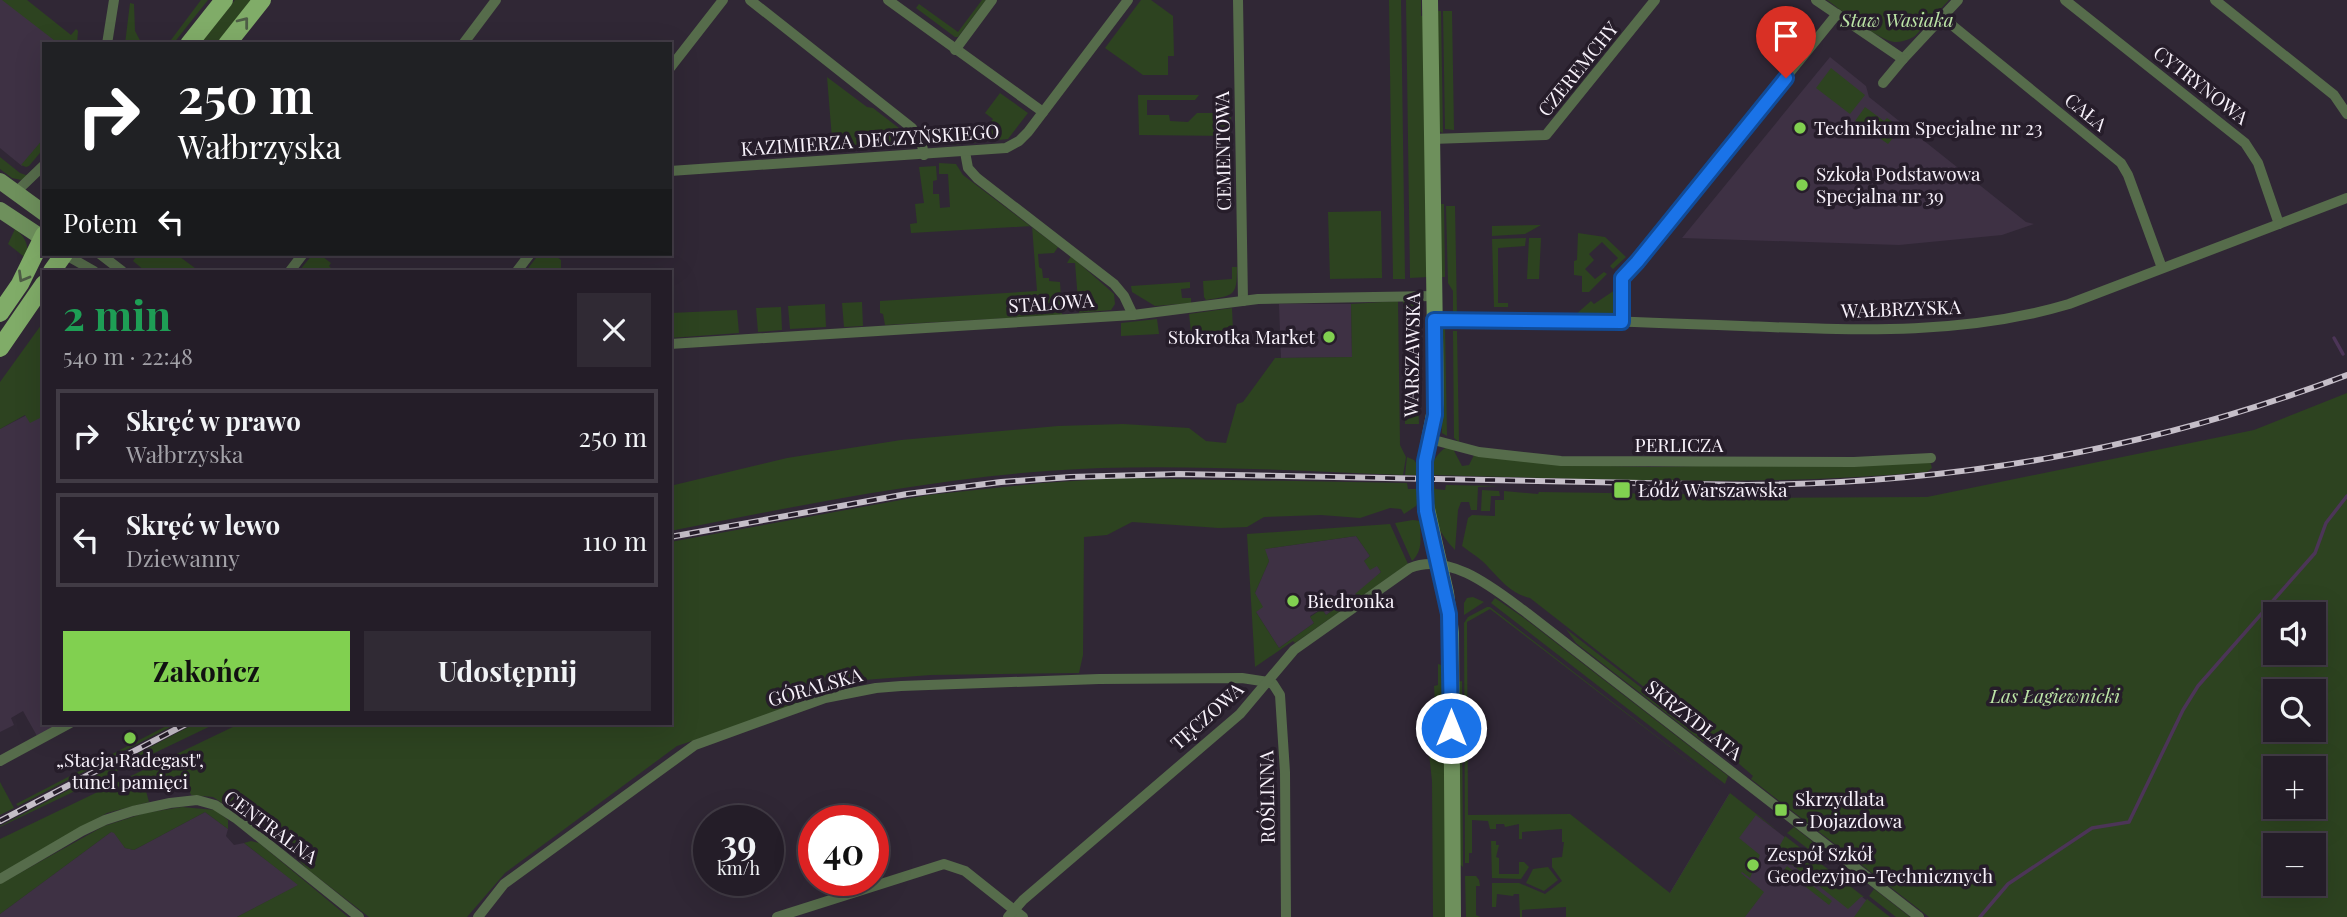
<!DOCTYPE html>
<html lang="pl">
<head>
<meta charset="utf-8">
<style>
  :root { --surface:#241d28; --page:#302a34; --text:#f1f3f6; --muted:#a3a2a8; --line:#413b45; --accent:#81d050 }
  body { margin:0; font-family:"Playfair Display",serif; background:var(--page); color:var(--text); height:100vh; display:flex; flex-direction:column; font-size:26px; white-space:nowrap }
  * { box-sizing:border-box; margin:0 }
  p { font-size:23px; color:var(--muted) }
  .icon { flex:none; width:38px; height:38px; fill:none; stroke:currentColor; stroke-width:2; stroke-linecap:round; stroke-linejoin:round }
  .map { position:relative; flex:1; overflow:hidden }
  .drawer { position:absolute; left:42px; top:270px; width:630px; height:455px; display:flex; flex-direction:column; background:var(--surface); border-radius:0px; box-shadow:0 7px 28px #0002,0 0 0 2px var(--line) }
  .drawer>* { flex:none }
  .banner { position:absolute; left:42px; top:42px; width:630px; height:214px; border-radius:0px; box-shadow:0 7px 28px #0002,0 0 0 2px var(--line); background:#202124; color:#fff; overflow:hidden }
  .tools { position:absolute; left:2263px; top:602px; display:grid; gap:14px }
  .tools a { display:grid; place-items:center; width:63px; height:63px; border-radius:0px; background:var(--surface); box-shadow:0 7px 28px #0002,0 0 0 2px var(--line); font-size:35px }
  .speed { position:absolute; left:693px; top:805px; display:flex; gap:14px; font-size:35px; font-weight:700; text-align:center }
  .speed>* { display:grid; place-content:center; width:91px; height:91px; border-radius:50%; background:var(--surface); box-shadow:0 7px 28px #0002,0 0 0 2px var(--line); line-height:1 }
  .speed small { font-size:18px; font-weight:400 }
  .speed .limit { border:10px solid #d22; background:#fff; color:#111 }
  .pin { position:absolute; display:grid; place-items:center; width:60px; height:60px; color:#fff; margin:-72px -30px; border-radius:50% 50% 50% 0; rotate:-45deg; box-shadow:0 0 7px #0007 }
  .pin .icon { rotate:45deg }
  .me { position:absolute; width:77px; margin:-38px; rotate:0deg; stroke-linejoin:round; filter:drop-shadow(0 0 5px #0008) }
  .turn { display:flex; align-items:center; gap:24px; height:147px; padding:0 21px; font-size:32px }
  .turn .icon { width:91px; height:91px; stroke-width:2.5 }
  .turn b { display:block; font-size:49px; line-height:60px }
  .then { display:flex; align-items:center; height:66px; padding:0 21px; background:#0003; gap:14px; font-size:26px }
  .round { display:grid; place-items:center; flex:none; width:74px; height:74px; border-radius:0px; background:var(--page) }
  .overview { display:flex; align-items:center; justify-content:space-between; height:119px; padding:0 21px }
  h1 { font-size:42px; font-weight:700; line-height:52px; color:#1e9e55 }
  .action { display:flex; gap:14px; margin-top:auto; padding:14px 21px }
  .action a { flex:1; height:80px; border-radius:0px; background:var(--accent); color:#111; font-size:28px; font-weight:700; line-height:80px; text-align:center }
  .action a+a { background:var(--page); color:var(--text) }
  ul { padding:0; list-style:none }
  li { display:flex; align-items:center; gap:21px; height:94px; margin:0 14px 10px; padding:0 7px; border:4px solid var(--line); border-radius:0px }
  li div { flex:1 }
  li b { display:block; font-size:26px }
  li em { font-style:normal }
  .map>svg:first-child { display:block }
  .built { fill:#3e3144 }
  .green { fill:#2d4320; fill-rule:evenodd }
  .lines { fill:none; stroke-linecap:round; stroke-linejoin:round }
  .stream { stroke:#4c3557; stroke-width:3.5 }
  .street { stroke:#566c4b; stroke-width:10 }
  .secondary { stroke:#6e905c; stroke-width:16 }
  .primary { stroke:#80ac68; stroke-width:18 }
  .rail-casing { stroke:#c5bec8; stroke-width:6 }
  .rail { stroke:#261d2a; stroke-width:3.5; stroke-dasharray:10; stroke-linecap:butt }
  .oneway { stroke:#4e5d46 }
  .route-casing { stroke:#114b97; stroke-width:18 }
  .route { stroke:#1a73e8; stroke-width:12 }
  .poi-dot { fill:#81d050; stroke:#261d2a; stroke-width:2.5 }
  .labels { text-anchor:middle; stroke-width:7; stroke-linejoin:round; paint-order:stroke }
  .park-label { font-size:19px; font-style:italic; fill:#bbe4a6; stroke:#261d2a }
  .street-label { font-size:19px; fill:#f8f2fb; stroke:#261d2a }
  .poi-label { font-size:19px; fill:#f8f2fb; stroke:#261d2a; text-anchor:start }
</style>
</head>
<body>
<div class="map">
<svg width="2347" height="917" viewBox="0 0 2347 917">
  <rect width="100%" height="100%" fill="#302735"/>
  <g class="built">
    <path d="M0,0H5L61,44H44V138L22,166L0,148Z"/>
    <path d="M1830,57L1866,86L1869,97L2026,222L2034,224L2002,235L1899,245L1682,238Z"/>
    <path d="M1279,304H1351L1352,357L1281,358Z"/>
    <path d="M44,406V723H61L37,736L23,711L11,718L14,725L0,732V429Z"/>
    <path d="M1356,536L1370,556L1364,561L1377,565L1381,572L1366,587L1326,615L1321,609L1310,616L1314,623L1279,648L1256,612L1255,593L1269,561L1264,549Z"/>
    <path d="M1729,794L1888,917H1667L1659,911Z"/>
    <path d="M205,812L228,829L226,836L234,845L244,843L299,885L237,917H0V914L111,832H114L125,848L134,850Z"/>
  </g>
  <g class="green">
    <path d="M2,0H27L71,35L76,29L78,31L77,44H59Z"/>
    <path d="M201,0H208L173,44H168Z"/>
    <path d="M235,0H252L217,44H200Z"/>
    <path d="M982,0H986L958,37H955L916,8L919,4L958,32Z"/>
    <path d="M1141,0H1151L1173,16L1174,56H1168V75H1143L1105,48Z"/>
    <path d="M1389,0H1401L1405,279H1393Z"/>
    <path d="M1406,0H1421V16H1425L1428,277L1410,278Z"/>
    <path d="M1827,0H1949L1915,36C1908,40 1902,42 1894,42C1879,40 1841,10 1827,0Z"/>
    <path d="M130,3L134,4L135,31L142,44H125Z"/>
    <path d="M1436,11H1441L1443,133L1439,131Z"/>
    <path d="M1443,11H1452L1454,130L1445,129Z"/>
    <path d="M1831,68L1865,95L1850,114L1816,88Z"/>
    <path d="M827,77L867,107L873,108L904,132L907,130L913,145L833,151Z"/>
    <path d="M1000,93L1028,113L1008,139L952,145L960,134L967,139L973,132L980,136L993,119L985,113Z"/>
    <path d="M1138,95H1199L1195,100H1147V115H1169L1170,121L1188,122L1197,113H1231V136L1139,135Z"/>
    <path d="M1865,107L1884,121L1887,118L1901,128L1888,144L1855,121Z"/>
    <path d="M44,138V148L29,166L26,167L21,165Z"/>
    <path d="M0,157L20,173L29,176L21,180L12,178L0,169Z"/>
    <path d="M939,163L956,164L963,175L1058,247L1054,253L1038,254L1039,267L1042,269L1043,278H1049V281L1060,282L1062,315L885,325L883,314L880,313V301L1037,291L1032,226L911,233L910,224L917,223L915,204L924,203L919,167L936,166L937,180L933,181V194H939L940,208L950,207L948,174H939Z"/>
    <path d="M1439,204H1444L1445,277H1440Z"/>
    <path d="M1446,206H1455L1457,315H1453V291L1448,283Z"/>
    <path d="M1381,211L1382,278L1330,279L1328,212Z"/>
    <path d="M1541,225L1525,234L1492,236V226Z"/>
    <path d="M15,229C26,237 29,246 27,259L8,244Z"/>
    <path d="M1578,233L1605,237L1626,257L1613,269L1610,266L1618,258L1602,242L1589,254L1594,260L1585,269L1595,279L1604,272L1607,274L1589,292H1582V276L1574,275V261L1577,260Z"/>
    <path d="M1526,238L1525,246L1498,248V303H1508V307H1494L1492,239Z"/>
    <path d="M1529,238H1541L1539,279H1527Z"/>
    <path d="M138,254H176L199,271H145L133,261Z"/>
    <path d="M313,254H319L331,263L329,266L333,270L332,271H299Z"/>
    <path d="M539,254H560L557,257L561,260V271H526Z"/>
    <path d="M1071,256L1114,294L1115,304L1111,310L1079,313L1075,263H1067Z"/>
    <path d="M1232,267H1237C1237,297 1234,295 1206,300L1204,297L1203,281L1232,279Z"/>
    <path d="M1190,282V288L1181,289L1182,298H1191V303L1155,306L1132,292L1131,286Z"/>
    <path d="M1615,290L1616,311L1611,316H1574L1591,301L1594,304Z"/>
    <path d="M1398,301L1400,445L1406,457L1403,475C1303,471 1201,465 1101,468C956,473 812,503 670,531V486L787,458L901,440L1058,426L1123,424L1189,428L1206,441L1226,443L1237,404L1243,402L1275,358L1352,357L1351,304Z"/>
    <path d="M1403,301L1414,303L1419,424H1405Z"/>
    <path d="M862,302L863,326L844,327L842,303Z"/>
    <path d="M825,304L826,327L790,329L788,306Z"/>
    <path d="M781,307L782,330L758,332L756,308Z"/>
    <path d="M1232,308L1233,330L1191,332L1189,314Z"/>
    <path d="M737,310L739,333L670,338V313Z"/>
    <path d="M1157,319L1159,334L1121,336V323Z"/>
    <path d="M44,321V416L30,423L25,415L0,429V382Z"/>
    <path d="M1445,326L1447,436L1442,433L1441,331Z"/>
    <path d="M1453,331H1457L1459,442L1454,438Z"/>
    <path d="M2347,393V917H1929L1751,779L1753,776L1729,755L1726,756L1724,752L1722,753V750L1707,738L1703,742L1576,643L1566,629L1657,700L1658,698L1530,598C1511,594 1502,581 1489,568C1482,559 1471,553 1462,546L1468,518L1472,515L1495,516V500H1504V491L1538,494L1539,492L1746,495L1747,498L1927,497L2254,430ZM2314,614V653H2275V614ZM2314,691V730H2275V691ZM2314,768V807H2275V768ZM2275,845H2314V884H2275Z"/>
    <path d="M1447,447H1452L1462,466L1469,465L1474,455L1567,465L1652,467L1930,461L1932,468L1927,472C1762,487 1597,479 1432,475L1431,484H1434L1435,489L1445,490L1446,485L1500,486L1478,487L1477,510H1471L1469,502H1461L1458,510L1455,550C1447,542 1441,533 1436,523C1427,501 1423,460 1447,447Z"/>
    <path d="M1407,457L1414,460L1419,467L1420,497L1416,506L1404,514L1401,509L1390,508L1360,518L1321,515L1264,517L1247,527L1219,528L1132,522L1107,535L1084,537L1083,655L1079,673L931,675L850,681L844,677L822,681V692L779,712L677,746L505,873L467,917H369L307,869L283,843L213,797L191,795L184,777L146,791L149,802L107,813L0,874V839L241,723H670V542L928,495L1042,483L1120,478L1407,483L1408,489H1418L1419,475H1405Z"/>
    <path d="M1482,490L1499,491L1500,496H1491L1490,511H1481Z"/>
    <path d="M1413,520L1420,521C1420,536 1424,550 1412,561L1395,523Z"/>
    <path d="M1390,524L1408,564L1362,596L1355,594L1381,572L1377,566L1370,570L1364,561L1370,556L1356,536L1265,549L1269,561L1255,593L1263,607L1256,612L1279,648L1314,623L1310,617L1322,609L1326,615L1345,602L1341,611L1295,643L1293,641L1255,667L1247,534Z"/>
    <path d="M1473,597L1484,602L1464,615V603L1467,598Z"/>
    <path d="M1495,598L1524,618L1728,776L1725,784L1491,603Z"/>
    <path d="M1487,607H1490L1722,787L1490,609L1467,622L1468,815L1570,814L1670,893L1730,793L1778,831L1756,815L1739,838L1760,855L1750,878L1742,872L1741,873L1764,892L1745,917H1566V907L1522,910V917H1520L1519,894H1514L1513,896L1497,894L1496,907H1492V883H1519L1545,894L1562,881L1552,867V858L1562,857L1564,842H1562V829L1522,832V839H1519V824L1505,827L1504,824H1496V829H1490L1488,821L1472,820V853H1469V863H1465L1464,623L1468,617Z"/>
    <path d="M1438,664L1441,665L1442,685L1445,686L1446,917H1433L1432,781L1424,707H1427L1432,752L1438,751L1434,686L1438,685Z"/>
    <path d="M1462,681L1463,867L1458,863L1457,682Z"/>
    <path d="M172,723H178L18,806L16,804Z"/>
    <path d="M196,723H217L0,827V826Z"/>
    <path d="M0,782L14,808L0,815Z"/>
    <path d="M182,807L215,810L228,820V829L205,812L134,850L125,848L114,833L111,832L0,914V884L104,826L145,813Z"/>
    <path d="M1794,827L1818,846L1815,854L1787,833Z"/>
    <path d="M1785,836L1864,897H1861L1848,909L1790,863L1791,860L1781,852L1779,847Z"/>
    <path d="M251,841L259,843L348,917H237L298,885L244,843Z"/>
    <path d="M1491,841H1496V845H1499L1496,857L1499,858V874H1519V862H1524L1529,867L1521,879L1492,878Z"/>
    <path d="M1787,866L1832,901L1829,905L1784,870Z"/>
    <path d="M1548,867L1558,880L1544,891L1526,883L1533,869Z"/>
    <path d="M1465,876H1476L1479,880L1480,886H1476V915L1480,917H1466Z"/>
    <path d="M1874,889L1910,917H1896L1869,896Z"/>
    <path d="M1867,899L1890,917H1854Z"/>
  </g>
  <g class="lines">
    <g class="stream">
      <path d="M2334,338L2343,354"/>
      <path d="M1980,917L2008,884L2092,828L2129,822L2183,710L2198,686L2315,553L2326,523L2347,496"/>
    </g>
    <g class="street">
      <path d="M750,0L912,128L921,140L924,155"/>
      <path d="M888,0L1043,112"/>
      <path d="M1238,0L1243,301"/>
      <path d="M1816,0L1903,59L1958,0"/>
      <path d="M2065,0L2245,143L2258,163L2279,224"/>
      <path d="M2215,0L2334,95L2347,114"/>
      <path d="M1942,17L2121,163L2128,175L2162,268"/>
      <path d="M107,44L114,0"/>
      <path d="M463,44L496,0"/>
      <path d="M955,50L992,0"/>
      <path d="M670,68L723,0"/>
      <path d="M1883,83L1903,59"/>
      <path d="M1432,139L1546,135L1655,0"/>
      <path d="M965,152L968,168L977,178L1114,284L1124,296L1133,315"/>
      <path d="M670,171L1006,148L1019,141L1028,132L1128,0"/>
      <path d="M16,192L44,165"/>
      <path d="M64,254L94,271"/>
      <path d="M100,254L122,271"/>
      <path d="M290,271L303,254"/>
      <path d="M517,271L530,254"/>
      <path d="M1435,320C1537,318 1640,322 1742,326C1852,330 1962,336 2069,304L2347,198"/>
      <path d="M1622,322V278L1637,262L1837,14"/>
      <path d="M670,344L1133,315L1258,299L1434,296"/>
      <path d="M1430,439L1479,452L1561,461L1854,462L1931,458"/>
      <path d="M0,761L70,723"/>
      <path d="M0,879L82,831L105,820L133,811L170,803L197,800L215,805L237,819L359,917"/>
      <path d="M478,917L504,884L695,745L825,698L876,688L901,686L1099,679L1242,678L1268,682L1273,684L1280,695L1285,772L1286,917"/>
      <path d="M777,917L944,864L965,871L1023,917"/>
      <path d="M1008,917L1023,900L1240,714L1294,650L1410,568C1450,551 1497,591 1527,613L1919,917"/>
    </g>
    <g class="secondary">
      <path d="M1430,0L1436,404L1425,461V500L1446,593L1451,633L1453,917"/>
      <path d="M0,181L44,213"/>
      <path d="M0,210L44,239"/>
    </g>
    <g class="primary">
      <path d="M189,44L224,0"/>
      <path d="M227,44L262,0"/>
      <path d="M52,271L64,254"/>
      <path d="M0,313L20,284L44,235"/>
      <path d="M0,348L44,284"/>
    </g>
    <g class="rail-casing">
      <g id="rail">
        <path d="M670,537L907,494L1001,482L1070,477L1179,474L1747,485C1958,483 2149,450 2347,375"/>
        <path d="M0,821L188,723"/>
      </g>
    </g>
    <use href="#rail" class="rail"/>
  </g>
  <defs><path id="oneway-chevron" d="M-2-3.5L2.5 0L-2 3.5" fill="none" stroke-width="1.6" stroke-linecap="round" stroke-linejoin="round" transform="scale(1.75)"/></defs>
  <g class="oneway">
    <use href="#oneway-chevron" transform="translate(244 22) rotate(-52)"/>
    <use href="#oneway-chevron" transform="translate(23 277) rotate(120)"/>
  </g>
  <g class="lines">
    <g class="route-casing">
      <path id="route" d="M1451,728L1449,614L1426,511L1425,489V461L1435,415L1434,320L1622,322V278L1637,262L1786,78"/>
    </g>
    <use href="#route" class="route"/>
  </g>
  <g class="poi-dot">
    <circle cx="1800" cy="128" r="7"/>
    <circle cx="1802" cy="185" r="7"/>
    <circle cx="1329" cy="337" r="7"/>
    <rect x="1613" y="481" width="18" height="18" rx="3.5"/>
    <circle cx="1293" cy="601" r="7"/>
    <circle cx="130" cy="738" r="7"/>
    <rect x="1774" y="803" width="14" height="14" rx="3.5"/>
    <circle cx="1753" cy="865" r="7"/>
  </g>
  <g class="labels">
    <g class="park-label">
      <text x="1897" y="27">Staw Wasiaka</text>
      <text x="2055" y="703">Las Łagiewnicki</text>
    </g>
    <g class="street-label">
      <text transform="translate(1578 69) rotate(-51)" y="7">CZEREMCHY</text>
      <text transform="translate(2201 85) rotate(38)" y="7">CYTRYNOWA</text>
      <text transform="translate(2086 112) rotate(39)" y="7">CAŁA</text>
      <text transform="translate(870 140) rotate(-4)" y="7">KAZIMIERZA DECZYŃSKIEGO</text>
      <text transform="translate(1223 151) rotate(-91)" y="7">CEMENTOWA</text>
      <text transform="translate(1051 303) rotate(-4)" y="7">STALOWA</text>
      <text transform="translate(1901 309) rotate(-2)" y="7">WAŁBRZYSKA</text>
      <text transform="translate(1412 355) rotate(-89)" y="7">WARSZAWSKA</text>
      <text x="1679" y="452">PERLICZA</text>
      <text transform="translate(815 687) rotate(-16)" y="7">GÓRALSKA</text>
      <text transform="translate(1207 716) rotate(-42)" y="7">TĘCZOWA</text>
      <text transform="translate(1694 720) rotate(38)" y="7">SKRZYDLATA</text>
      <text transform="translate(1267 797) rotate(-91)" y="7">ROŚLINNA</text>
      <text transform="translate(271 827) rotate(36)" y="7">CENTRALNA</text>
    </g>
    <g class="poi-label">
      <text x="1814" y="135">Technikum Specjalne nr 23</text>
      <text x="1816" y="181">Szkoła Podstawowa<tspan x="1816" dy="22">Specjalna nr 39</tspan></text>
      <text x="1315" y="344" text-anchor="end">Stokrotka Market</text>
      <text x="1638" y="497">Łódź Warszawska</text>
      <text x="1307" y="608">Biedronka</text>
      <text x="130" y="767" text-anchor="middle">„Stacja Radegast",<tspan x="130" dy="22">tunel pamięci</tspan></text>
      <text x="1795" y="806">Skrzydlata<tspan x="1795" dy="22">- Dojazdowa</tspan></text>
      <text x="1767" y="861">Zespół Szkół<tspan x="1767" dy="22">Geodezyjno-Technicznych</tspan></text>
    </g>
  </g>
</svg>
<div class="tools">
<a><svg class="icon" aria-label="sound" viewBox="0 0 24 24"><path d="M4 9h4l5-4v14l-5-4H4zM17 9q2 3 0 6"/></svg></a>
<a><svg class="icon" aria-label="search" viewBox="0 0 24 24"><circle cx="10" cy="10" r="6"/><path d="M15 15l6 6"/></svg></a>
<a>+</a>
<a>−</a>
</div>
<div class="speed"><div>39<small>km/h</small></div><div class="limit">40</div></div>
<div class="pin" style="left:1786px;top:78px;background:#d93025"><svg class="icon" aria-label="arrive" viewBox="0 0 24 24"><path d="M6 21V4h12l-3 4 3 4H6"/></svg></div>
<svg class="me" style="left:1451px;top:728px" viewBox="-20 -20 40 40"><circle r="17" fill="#1a73e8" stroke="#fff" stroke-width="3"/><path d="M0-11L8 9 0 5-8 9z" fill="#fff"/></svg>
<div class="banner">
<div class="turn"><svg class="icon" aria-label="right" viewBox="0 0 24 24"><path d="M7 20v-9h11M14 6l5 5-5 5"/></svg><div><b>250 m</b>Wałbrzyska</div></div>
<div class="then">Potem<svg class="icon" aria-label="left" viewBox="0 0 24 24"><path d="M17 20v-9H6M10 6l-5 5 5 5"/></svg></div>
</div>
<section class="drawer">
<div class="overview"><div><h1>2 min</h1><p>540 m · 22:48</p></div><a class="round"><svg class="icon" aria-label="close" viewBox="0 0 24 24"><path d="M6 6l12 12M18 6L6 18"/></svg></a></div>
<ul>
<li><svg class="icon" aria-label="right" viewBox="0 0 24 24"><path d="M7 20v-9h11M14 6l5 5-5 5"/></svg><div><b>Skręć w prawo</b><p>Wałbrzyska</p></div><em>250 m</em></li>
<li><svg class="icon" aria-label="left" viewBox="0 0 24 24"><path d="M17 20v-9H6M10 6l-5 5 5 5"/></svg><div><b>Skręć w lewo</b><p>Dziewanny</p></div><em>110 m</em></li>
</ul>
<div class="action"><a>Zakończ</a><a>Udostępnij</a></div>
</section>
</div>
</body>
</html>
